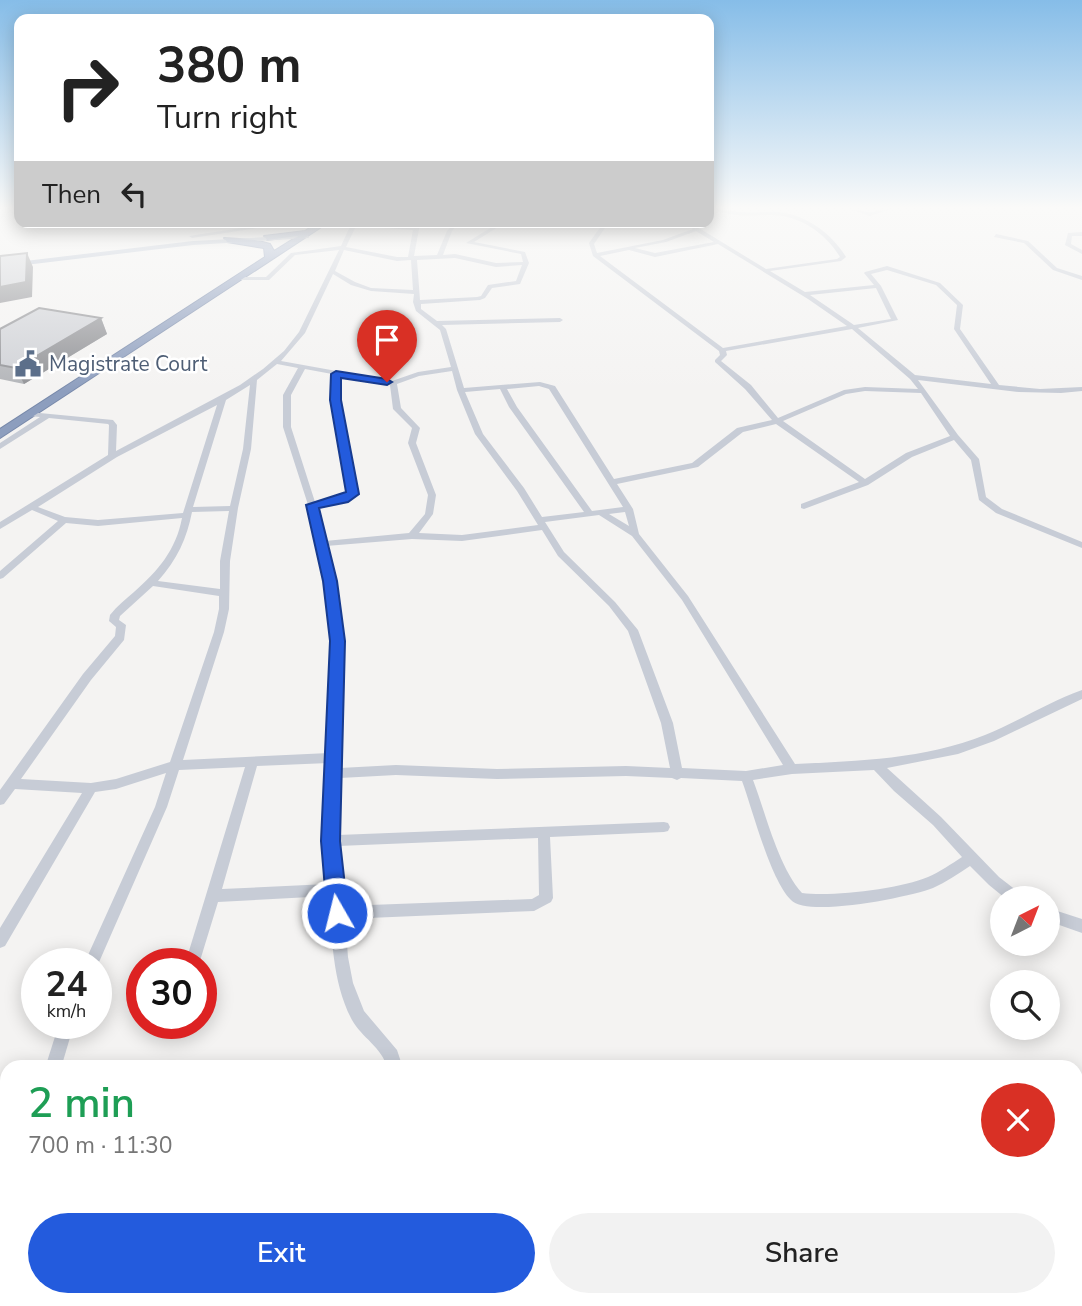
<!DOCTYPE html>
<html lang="en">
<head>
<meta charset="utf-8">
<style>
  :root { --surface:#fff; --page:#f2f2f2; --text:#222; --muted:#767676; --accent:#235bdd }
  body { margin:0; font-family:"Nunito Sans",sans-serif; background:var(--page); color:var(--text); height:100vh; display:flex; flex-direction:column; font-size:26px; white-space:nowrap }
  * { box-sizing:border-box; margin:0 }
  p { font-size:23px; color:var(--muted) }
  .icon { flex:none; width:38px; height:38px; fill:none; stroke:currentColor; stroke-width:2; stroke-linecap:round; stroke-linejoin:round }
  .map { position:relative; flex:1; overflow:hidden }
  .details { position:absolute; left:0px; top:1060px; width:1083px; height:247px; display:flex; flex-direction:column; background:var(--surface); border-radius:21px 21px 0 0; box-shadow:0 4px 18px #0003 }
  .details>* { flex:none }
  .banner { position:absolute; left:14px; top:14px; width:700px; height:214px; border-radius:14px; box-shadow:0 4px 18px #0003; background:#fff; color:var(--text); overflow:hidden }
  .needle { width:46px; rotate:42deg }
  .tools { position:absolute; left:990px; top:886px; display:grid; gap:14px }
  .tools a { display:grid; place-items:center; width:70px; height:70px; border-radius:50%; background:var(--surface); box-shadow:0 4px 18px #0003; font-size:35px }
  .speed { position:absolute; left:21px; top:948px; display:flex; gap:14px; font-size:35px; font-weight:700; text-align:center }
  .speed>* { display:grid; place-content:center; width:91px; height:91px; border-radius:50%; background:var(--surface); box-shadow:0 4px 18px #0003; line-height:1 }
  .speed small { font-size:18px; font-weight:400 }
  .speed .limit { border:10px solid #d22; background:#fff; color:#111 }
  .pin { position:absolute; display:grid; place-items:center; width:60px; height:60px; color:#fff; margin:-72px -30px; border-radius:50% 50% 50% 0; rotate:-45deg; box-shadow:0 0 7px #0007 }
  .pin .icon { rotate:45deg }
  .me { position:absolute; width:77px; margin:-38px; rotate:352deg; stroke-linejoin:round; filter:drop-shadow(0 0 5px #0008) }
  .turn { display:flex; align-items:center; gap:24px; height:147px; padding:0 28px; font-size:32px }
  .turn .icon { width:91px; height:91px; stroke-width:2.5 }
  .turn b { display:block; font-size:49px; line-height:60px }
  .then { display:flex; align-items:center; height:66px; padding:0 28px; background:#0003; gap:14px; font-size:26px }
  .round { display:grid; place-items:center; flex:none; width:74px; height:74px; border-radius:37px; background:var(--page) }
  .overview { display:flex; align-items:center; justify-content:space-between; height:119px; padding:0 28px }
  h1 { font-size:42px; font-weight:600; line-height:52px; color:#1e9e55 }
  .cta { display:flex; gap:14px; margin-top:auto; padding:14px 28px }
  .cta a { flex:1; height:80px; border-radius:42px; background:var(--accent); color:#fff; font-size:28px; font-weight:600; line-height:80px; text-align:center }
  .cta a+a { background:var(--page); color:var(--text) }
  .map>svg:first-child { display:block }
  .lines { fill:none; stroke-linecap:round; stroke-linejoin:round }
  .highway-casing { stroke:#7889aa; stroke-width:2 }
  .minor { fill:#c7ccd6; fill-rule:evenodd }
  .major { fill:#b4becf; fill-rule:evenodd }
  .highway { fill:#8d9ebe; fill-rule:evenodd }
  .wall { fill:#b2b4b8 }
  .shaded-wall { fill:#919296 }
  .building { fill:#cfd1d6; stroke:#919296; stroke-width:2 }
  .route { fill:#235bdd; stroke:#173b90; stroke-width:2 }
  .labels { text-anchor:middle; stroke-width:5; stroke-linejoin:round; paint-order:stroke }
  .far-service-label { font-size:21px; fill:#4e5e75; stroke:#fff; text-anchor:start }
</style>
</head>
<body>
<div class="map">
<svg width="1082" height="1306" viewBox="0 0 1082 1306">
  <rect width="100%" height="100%" fill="#f4f3f2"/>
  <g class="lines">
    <g class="highway-casing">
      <path id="highway" d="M319,222H329L0,438V429L265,257L264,248L227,242L224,238L255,240L270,244L274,251L298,236L267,240L264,236L305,231Z"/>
    </g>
    <g class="minor">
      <path d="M715,209C725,209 733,212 742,212C755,213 768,211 780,212C808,216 832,234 846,257L841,261L770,271L805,292L874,285L864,273L865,272L887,266L940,283L963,305L960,329L999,385L1040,389L1082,387V391L1061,393L1019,392L918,380L958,435L979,459L986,497L1002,509L1082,542V548L996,513L979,500L971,460L954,440L912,457L868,485L804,509L801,508V504L859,482L776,424L743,432L698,467L617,484L633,509L639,534L688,596L795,764C859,761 925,759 985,735C1018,722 1048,702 1082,690V699L994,741L958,754L887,768L941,817L999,877L1021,894L1023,898H1005L989,885L970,866C958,874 946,882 933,888C910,897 807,918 791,900C770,879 753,811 742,781L681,778L677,780L672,778L626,776L497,779L396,775L340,778L338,835L664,822L668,823L670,827L668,831L664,832L550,837L553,898L551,902L534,911L345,919L348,957L353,983L364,1011L397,1050L403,1068H387C383,1048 361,1037 352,1020C332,982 332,937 329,896L218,902L199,964H185L245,767L179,770L167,807L96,969V964H84L155,807L166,773L116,789L95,792L5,946L0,948V928L82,793L15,789L4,804L0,805V790L83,674L115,636L116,627L109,621L110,615C117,606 126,599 134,592C158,571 176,550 182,518L98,526L66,523L3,578L0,579V571L58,521L32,510L0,529V522L108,455L109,425L108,424L49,418L0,449V443L40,417L29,416V412L113,420L117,425L116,451L240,385L263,369L284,351L299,332L339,250L295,255L269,280H240L238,279V277H266L291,253L341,246L352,222L414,227L417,222H422L419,229L414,256L437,255L447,231L455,222H460L452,231L443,255L455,254L496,263L523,262L521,254L466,243L500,222H506L474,242L525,252L529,263L520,284L492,288L485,298L480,300L421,304V309L437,321L560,318L563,320L560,322L442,325L446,329L464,388L540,382L555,386L614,479L692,463L737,428L772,420L745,389L715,362V360L720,355L719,351L593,256L589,243L604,222H609L594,244L597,253L663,240L693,229L683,222H689L766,269L837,259L840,257C826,233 799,215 771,215C751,215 733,218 715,209ZM356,226L413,230L408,257H397L346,247ZM696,231L714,242L655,253L635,248L666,242ZM718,244L808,299L847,326L723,348L600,256L629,250L655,257ZM344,250L397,261L411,260L413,290L371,288L355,282L335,271ZM455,258L496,267L522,265L516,281L488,285L481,296L477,297L420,300L417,260ZM887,270L936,285L957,305L954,329L991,384L915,375L858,328L898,320L881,286L871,274ZM333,274L351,285L371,291L414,294L413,302L416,311L440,330L451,367L418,372L392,381L281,361L305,333ZM876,288L891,319L854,325L810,295ZM852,329L910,379L918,389L865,387L844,390L778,418L751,385L721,361L727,355L726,351ZM277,364L298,368L283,395V427L311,514L330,609L334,671L329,753L183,760L224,632L229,609L230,561L238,508L251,449L257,380ZM305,369L332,374L331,400L349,493L341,497L315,502L291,427V395ZM452,371L457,390L475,434L517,491L538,525L462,535L419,533L433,514L436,495L416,443L420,428L401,408L397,384L419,376ZM339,375L390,385L393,409L412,428L408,443L428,495L425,514L409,533L325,541L317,507L346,501L357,494L339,400ZM250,385L243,449L230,506L193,507L226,400ZM539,386L549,389L623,507L592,511L517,407L507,389ZM500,389L509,407L584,512L542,517L524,488L483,434L465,392ZM865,391L921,393L950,436L906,453L865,479L783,421L846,394ZM217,405L183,513L98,520L65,517L38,507L117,457ZM229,511L220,561V589L158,581C177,560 187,538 192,512ZM625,512L629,526L609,514ZM599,515L632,536L682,600L783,765L746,771L682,768L673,723L638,630L615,602L564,552L545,522ZM542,530L558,556L609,606L628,631L661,723L670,768L626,766L497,769L396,765L340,768L344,671L340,609L326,546L412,539L462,541ZM153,586L219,596V609L214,632L170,762L116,779L91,783L21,779L91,680L124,640L126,625L119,620L120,616ZM329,763L325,841L328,884L222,889L257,766ZM874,770L894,791L933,825L962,857C951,864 940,872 928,877C900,889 832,897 802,893C778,866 766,814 753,780L792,774ZM538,838L539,895L532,899L343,906L338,846Z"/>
      <path d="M850,209C858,209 866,213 873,212C879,211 883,209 890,209L870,216Z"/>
      <path d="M281,222H296L192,238L189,236Z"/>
      <path d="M1082,232V236H1072L1071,244L1082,250V254L1065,245L1068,233Z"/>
      <path d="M996,234L1028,241L1057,268L1082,276V280L1053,270L1024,243L994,237Z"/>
      <path d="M1048,908L1082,919V933L1048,921Z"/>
      <path d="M59,1024H74L61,1068H45Z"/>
      <path d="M166,1024H180L177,1034L172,1037L167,1034L164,1029Z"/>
      <path d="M7,1265V1300H16L12,1306L0,1305V1268Z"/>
      <path d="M467,1300H485L486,1306H468Z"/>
      <path d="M734,1300H752L750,1306H732Z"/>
    </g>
    <path class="major" d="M307,235L309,238L193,245L0,268V264L193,241Z"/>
    <use href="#highway" class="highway"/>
  </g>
  <path class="wall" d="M101,318L107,334L24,384L0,379V329Z"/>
  <g class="shaded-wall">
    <path d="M27,253L33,267L32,297L0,303V287Z"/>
    <path d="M101,318L107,334L24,384L16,368Z"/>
  </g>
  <g class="building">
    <path d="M27,253L26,282L0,287V256Z"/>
    <path d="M39,308L101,318L16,368L0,365V329Z"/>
  </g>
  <linearGradient id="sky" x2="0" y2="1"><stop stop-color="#86bde8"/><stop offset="0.53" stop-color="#fafaf9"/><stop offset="1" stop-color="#fafaf9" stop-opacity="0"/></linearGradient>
  <rect width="1082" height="392" fill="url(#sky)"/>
  <path class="route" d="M336,371L387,379L392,382L387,385L341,378V400L359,494L348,502L319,508L337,581L345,641L340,841L348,913L345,920L337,923L330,920L327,913L321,841L330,641L323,581L306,505L346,492L330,400L331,374Z"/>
  <defs>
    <g id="civic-bare" transform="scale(2.1)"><path d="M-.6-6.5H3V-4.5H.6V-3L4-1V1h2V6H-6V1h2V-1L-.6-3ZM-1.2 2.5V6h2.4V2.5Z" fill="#5c6f8a" stroke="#fff" stroke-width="2.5" paint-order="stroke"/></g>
  </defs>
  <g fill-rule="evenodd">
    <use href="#civic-bare" x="28" y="364"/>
  </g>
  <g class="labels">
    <g class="far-service-label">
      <text x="49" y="371">Magistrate Court</text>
    </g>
  </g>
</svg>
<div class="tools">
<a><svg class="needle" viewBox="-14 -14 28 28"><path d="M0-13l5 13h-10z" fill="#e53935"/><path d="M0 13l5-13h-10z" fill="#767676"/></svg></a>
<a><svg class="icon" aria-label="search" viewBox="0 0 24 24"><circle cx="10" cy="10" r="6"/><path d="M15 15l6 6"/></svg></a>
</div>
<div class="speed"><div>24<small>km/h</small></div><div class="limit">30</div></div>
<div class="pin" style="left:387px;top:382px;background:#d93025"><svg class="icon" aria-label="arrive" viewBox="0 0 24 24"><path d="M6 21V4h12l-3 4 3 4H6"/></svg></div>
<svg class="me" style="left:337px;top:913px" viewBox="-20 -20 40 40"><circle r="17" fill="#235bdd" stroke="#fff" stroke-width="3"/><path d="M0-11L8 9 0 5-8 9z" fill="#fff"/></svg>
<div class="banner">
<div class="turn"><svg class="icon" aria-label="right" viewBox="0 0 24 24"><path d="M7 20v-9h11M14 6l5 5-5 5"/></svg><div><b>380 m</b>Turn right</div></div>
<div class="then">Then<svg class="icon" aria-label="left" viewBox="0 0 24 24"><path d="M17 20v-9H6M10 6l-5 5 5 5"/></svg></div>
</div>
<section class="details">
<div class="overview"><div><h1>2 min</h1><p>700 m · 11:30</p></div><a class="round" style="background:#d93025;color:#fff"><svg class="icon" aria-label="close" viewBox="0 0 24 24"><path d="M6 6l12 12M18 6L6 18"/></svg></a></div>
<div class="cta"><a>Exit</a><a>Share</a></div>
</section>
</div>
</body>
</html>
